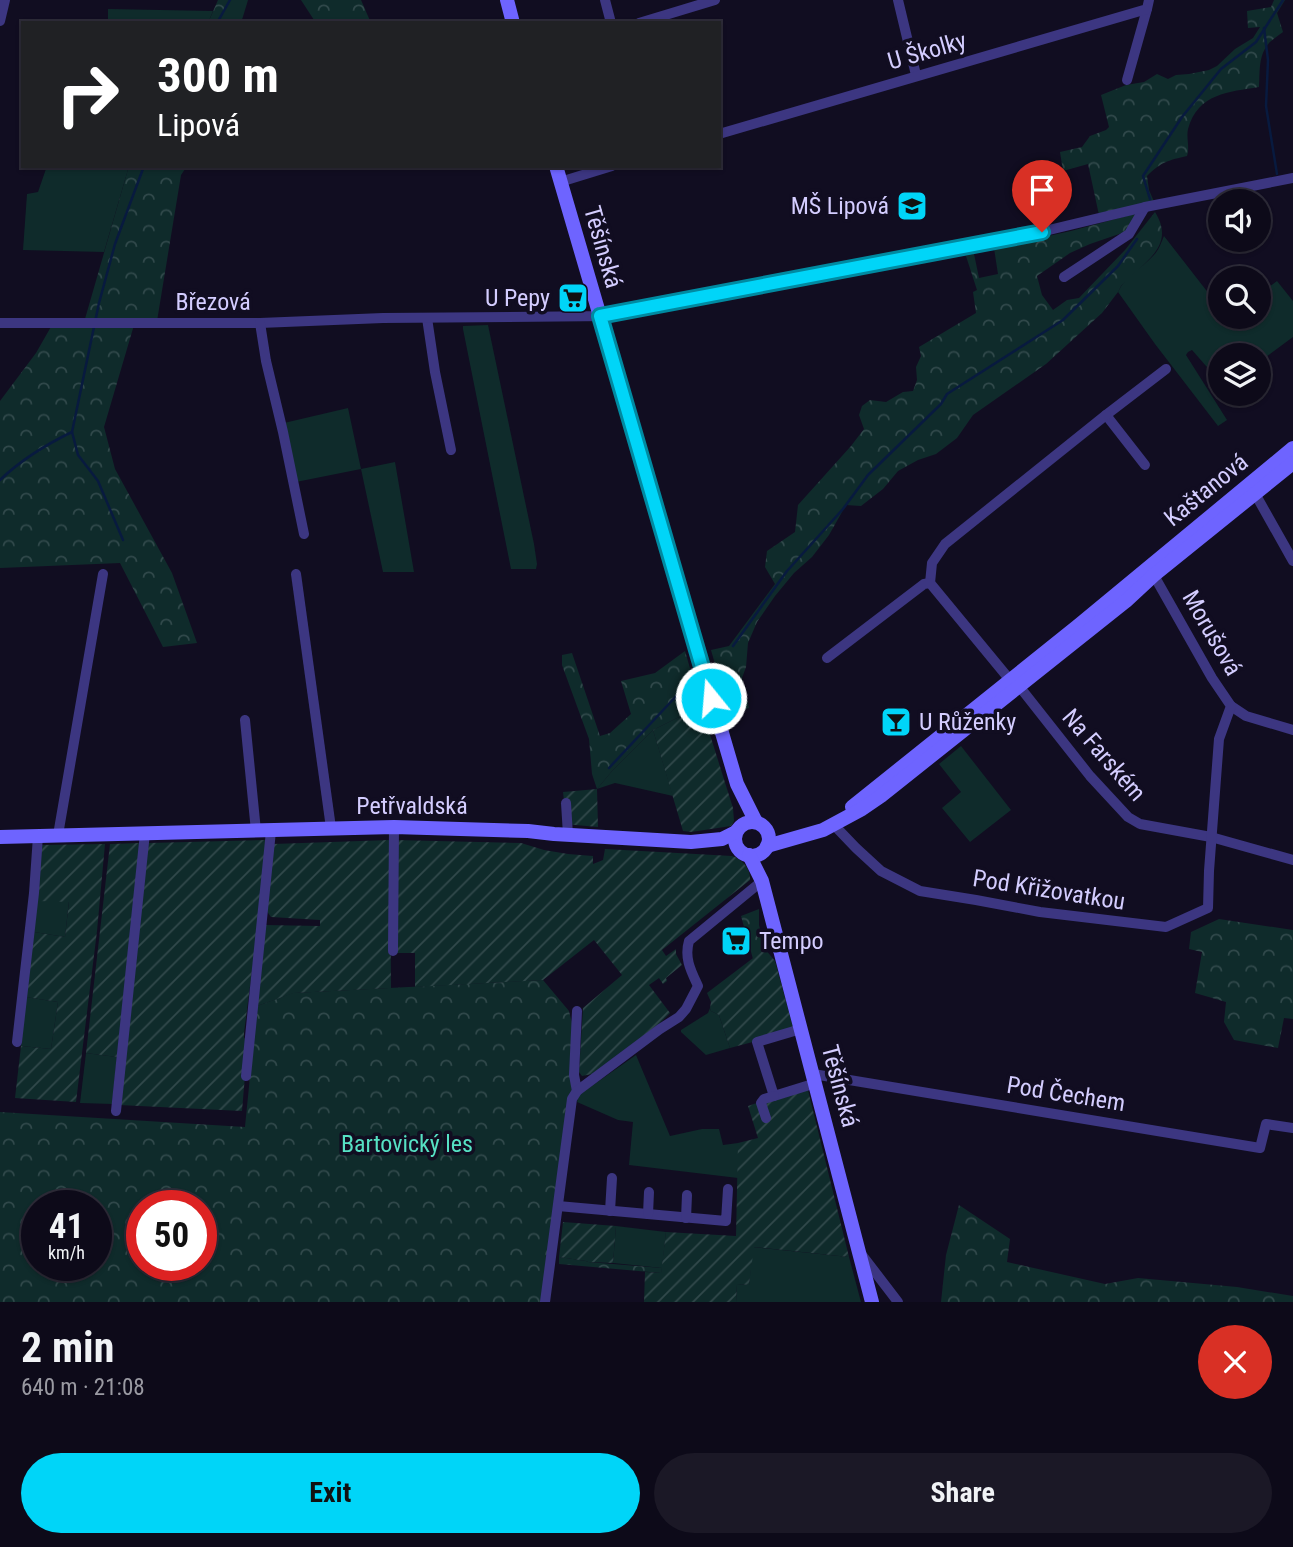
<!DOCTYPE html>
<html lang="en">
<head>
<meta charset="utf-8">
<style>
  :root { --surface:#0d0a19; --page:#1b1826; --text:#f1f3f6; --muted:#9a9aa2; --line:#2d2b38; --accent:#00d5f8 }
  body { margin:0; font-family:"Roboto Condensed",sans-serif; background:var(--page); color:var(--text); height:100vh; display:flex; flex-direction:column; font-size:26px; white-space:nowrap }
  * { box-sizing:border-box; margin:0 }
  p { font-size:23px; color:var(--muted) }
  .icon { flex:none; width:38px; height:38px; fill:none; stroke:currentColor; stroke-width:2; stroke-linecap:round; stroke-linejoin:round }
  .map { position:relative; height:1302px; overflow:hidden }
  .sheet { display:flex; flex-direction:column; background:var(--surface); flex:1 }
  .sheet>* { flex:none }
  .hud { position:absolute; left:21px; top:21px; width:700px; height:147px; border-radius:0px; box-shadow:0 2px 5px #0004,0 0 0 2px var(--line); background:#202124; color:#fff; overflow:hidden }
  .buttons { position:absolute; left:1208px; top:189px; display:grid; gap:14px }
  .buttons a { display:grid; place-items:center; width:63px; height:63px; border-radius:50%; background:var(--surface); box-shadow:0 2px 5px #0004,0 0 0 2px var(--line); font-size:35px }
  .speed { position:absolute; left:21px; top:1190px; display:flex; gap:14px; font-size:35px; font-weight:700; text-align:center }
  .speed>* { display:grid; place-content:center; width:91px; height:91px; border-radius:50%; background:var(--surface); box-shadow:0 2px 5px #0004,0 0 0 2px var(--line); line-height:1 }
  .speed small { font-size:18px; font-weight:400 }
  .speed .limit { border:10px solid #d22; background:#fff; color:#111 }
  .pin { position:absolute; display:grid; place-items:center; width:60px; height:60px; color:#fff; margin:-72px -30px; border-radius:50% 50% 50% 0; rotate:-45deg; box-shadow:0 0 7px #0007 }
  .pin .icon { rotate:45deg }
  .me { position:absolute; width:77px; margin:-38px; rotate:343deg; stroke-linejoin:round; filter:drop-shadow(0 0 5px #0008) }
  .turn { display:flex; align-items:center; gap:24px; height:147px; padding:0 21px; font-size:32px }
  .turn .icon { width:91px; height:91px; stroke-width:2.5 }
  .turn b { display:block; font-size:49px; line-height:60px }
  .round { display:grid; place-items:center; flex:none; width:74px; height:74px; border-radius:37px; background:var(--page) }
  .summary { display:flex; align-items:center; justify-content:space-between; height:119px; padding:0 21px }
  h1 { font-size:42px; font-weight:700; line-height:52px }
  .primary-button { display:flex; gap:14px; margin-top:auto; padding:14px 21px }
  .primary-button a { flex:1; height:80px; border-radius:42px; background:var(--accent); color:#111; font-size:28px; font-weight:700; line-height:80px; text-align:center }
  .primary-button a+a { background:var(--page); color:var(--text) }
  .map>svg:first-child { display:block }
  .grass { fill:#0f2b2b }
  .forest { fill:url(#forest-crowns); fill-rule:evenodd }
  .garden { fill:url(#garden-furrows) }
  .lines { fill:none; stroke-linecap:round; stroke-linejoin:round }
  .stream { stroke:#081a3f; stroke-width:2.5 }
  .minor { stroke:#3c3681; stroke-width:10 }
  .secondary { stroke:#6e64ff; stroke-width:14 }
  .route-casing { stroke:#008aa1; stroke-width:18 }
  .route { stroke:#00d5f8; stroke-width:12 }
  .labels { text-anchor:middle; stroke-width:7; stroke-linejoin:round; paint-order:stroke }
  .street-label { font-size:24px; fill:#d4cdff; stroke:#110d21 }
  .poi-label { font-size:24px; fill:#d4cdff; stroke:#110d21; text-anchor:end }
  .park-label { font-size:24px; fill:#56e1c4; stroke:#110d21 }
</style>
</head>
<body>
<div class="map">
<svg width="1293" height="1302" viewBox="0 0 1293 1302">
  <defs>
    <pattern id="forest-crowns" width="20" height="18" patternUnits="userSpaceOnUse" patternTransform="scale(1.75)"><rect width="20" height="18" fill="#0f2b2b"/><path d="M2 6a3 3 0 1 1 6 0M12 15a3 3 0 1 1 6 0" fill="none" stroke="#31494b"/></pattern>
    <pattern id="garden-furrows" width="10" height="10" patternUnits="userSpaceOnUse" patternTransform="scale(1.75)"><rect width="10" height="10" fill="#0f2b2b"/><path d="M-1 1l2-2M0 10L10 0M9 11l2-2" fill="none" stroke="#31494b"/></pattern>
  </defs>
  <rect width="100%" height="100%" fill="#110d21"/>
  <g class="grass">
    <path d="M108,9L213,11L208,23H108Z"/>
    <path d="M47,166H129L104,252L23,250L27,194L38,192Z"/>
    <path d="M1164,236L1220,308V317H1226L1228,319L1231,317H1258V295L1277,281L1293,301V337L1258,363V355H1220V382L1192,350L1188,352L1186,355L1227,420L1218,426L1155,344L1118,292C1125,276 1142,268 1153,256C1159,250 1161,243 1164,236Z"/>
    <path d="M488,325L534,544L537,564L536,569H511L463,329V326Z"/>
    <path d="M348,408L361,469L395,462L414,572H383L361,469L296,482L284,423Z"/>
    <path d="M653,730L673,796L615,783L597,789L612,771Z"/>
    <path d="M961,746L1011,810L970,842L942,808L961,792L939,764Z"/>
    <path d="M37,901H69L65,937L34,932Z"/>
    <path d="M26,997L58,1002L51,1049L21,1046Z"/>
    <path d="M710,1008L711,1011L719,1015L730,1048L706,1055L681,1032V1030L708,1013Z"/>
    <path d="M86,1053L117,1057L112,1104L80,1103Z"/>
    <path d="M636,1055L670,1136L702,1129H719L723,1145L738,1143V1178L629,1165L633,1122L618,1120L577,1102L579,1095Z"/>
    <path d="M616,1226L666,1232L662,1268L613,1263Z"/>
    <path d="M753,1247L849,1257L861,1302H736L737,1284L749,1285Z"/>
  </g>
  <g class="forest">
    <path d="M218,0H248L241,23H208Z"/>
    <path d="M301,0H361L371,23H316Z"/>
    <path d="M1274,0H1285L1277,13L1283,32C1278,36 1273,39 1269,43C1258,56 1260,71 1259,87C1229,92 1198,93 1188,129C1186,138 1190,147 1187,156C1169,160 1161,162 1147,176L1149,190L1155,204L1099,215L1088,164L1063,171L1060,152L1082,147L1090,136L1106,130L1109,127L1101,95L1126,85L1144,82L1157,74L1168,79L1176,75L1189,74L1209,70L1217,66L1235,49L1253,38L1260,27L1248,28L1247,11L1271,7Z"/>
    <path d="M129,166H187L181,175L157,321L85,319Z"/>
    <path d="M1155,212C1177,247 1142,263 1121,286L1118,292L1102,313L1046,364L973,415L957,438L936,454L918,460L898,471L883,489L861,506L846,505L829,535L812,557L794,573L775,596L757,622L748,643L746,667L742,678L749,708L729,713L711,650L729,646L775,584L765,567L767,551L795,532L798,505L851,446L864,429L859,415L862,406L870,400L886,402L903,392L913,391L917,380L916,367L921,356L919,347L976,313L973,292L977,290L966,256L974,254L979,278L998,274L994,248L1071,231L1138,213L1125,232L1090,244L1070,253L1037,276L1042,295L1053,310L1067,300L1079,298L1125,250Z"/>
    <path d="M52,325H134L104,427L115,469L172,573L197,643L163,647L120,563L0,568V401L36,353Z"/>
    <path d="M685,651L701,706L653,730L612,771L597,789L592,774L589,739L562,665V655L572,653L600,736L610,733L631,714L621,681L655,673Z"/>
    <path d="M759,909V925L765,949L753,959L741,916Z"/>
    <path d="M1219,919L1293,930V1019L1284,1018L1278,1048L1234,1040L1224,1022L1226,1002L1195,993L1202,952L1189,949L1191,932Z"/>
    <path d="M543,980L569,1011L573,1027L577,1091L545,1302H0V1112L245,1127L257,1006L293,993ZM37,1206H96V1265H37ZM142,1206H201V1265H142Z"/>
    <path d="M959,1205L1010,1239L1007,1262L1105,1284L1138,1278L1237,1287L1293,1296V1302H941L946,1255Z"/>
    <path d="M559,1257L586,1261L588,1262L662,1268L661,1273L559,1264Z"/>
  </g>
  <g class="garden">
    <path d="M701,706L733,808L734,821L731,826L691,832L683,831L653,730Z"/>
    <path d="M597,789L598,827L564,824L565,809L563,792Z"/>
    <path d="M267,840L260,908L244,1033V1038L248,1040L242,1111L119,1105L148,843Z"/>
    <path d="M390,840L391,988L294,993L257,1006L264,925L320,926V920L271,917L266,910L273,844Z"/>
    <path d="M395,840L521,843L544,850L568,854L593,856V864L603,860L605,849L732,856C742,859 751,869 750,880L662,950L666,956L676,949V954L682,965L666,978L667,981L663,984L659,978L649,985L670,1013L659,1024L592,1074L582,1076L579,1072L583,1008L622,975L594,940L543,980L415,987V953H396Z"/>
    <path d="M141,843L117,1057L86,1053L110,844Z"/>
    <path d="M105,844L97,931L76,1102L15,1098L21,1046L51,1049L58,1002L26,997L34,932L65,937L69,902L37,901L42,845Z"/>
    <path d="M765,949L775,961L794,1031L730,1048L719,1015L711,1011L710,1008L711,1002L707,993Z"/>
    <path d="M807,1086L849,1257L754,1247L749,1285L737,1284L736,1302H644L645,1272L661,1273L666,1232L736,1236L738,1143L758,1138L748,1106Z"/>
    <path d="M563,1222L616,1226L613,1263L588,1262L586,1261L559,1257Z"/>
  </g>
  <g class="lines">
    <g class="stream">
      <path d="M217,23L230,0"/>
      <path d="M1264,28L1268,60L1266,106L1277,174"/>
      <path d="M1150,199L1143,176L1182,117L1221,69L1256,42L1283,0"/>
      <path d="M72,432L78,455L98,481L123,540"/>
      <path d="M0,480C22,459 45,445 72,432L99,303L115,244L144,166"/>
      <path d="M733,646L787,571L843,509L868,475L941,404L947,394L1063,320L1118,266L1137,239"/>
      <path d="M609,768L681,691"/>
    </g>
    <g class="minor">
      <path d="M605,0L611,23"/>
      <path d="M898,0L916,75"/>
      <path d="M0,21L5,0"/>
      <path d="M639,23L715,0"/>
      <path d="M1127,80L1147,9"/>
      <path d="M719,134L1147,9L1149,0"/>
      <path d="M560,182L612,166"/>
      <path d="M1064,277L1129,234L1145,207"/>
      <path d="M427,318L435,372L451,450"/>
      <path d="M0,323H260L383,318L610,316L744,288L1011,239L1145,207L1293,178"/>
      <path d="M260,323L266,361L283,432L304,534"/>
      <path d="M1145,465L1106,415L1166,369"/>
      <path d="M1253,490L1293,561"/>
      <path d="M296,574L331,828"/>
      <path d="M930,583L932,563L945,544L1106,415"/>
      <path d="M827,658L924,584L930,583L1010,680L1019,686L1090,776L1128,817L1140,824L1211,837L1293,860"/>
      <path d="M1231,706L1246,716L1293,730"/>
      <path d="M245,720L256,831"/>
      <path d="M566,803L568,835"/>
      <path d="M833,824L856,848L881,871L920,891L976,900L1040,912L1166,927L1208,908L1209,871L1219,739L1231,706L1212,678L1152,572"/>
      <path d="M58,835L103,574"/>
      <path d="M393,951L394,827"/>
      <path d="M577,1011L574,1075L577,1091"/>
      <path d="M801,1029L757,1042L774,1096L816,1083"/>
      <path d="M17,1042L34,893L38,836"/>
      <path d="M813,1074L1260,1148L1266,1124L1293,1128"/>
      <path d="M246,1076L271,831"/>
      <path d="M116,1111L145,833"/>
      <path d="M766,1118L761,1103L764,1099L774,1096"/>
      <path d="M558,1206L726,1221L728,1189"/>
      <path d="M610,1211L612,1178"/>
      <path d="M648,1214L649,1192"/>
      <path d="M686,1218L687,1195"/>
      <path d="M862,1255L898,1302"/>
      <path d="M545,1302L572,1099L577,1091L660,1029L679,1017L686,1009L698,986C691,971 684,958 689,941L762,881"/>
    </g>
    <g class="secondary">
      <path d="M507,0L513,23"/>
      <path d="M556,166L737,784L756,822"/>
      <path d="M852,807L1079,625L1293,448"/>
      <circle cx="752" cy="839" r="17"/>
      <path d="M0,837L394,827L528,831L554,834L691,842L722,839L736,832"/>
      <path d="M767,846L823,830L862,809L881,796L1126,601L1154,575L1293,463"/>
      <path d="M749,855L762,881L872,1302"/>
    </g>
  </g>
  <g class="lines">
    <g class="route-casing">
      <path id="route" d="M711,698L600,316L1042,232"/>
    </g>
    <use href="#route" class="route"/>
  </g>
  <defs>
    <g id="school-square" transform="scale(1.575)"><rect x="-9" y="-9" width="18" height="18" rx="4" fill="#00d5f8" stroke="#110d21"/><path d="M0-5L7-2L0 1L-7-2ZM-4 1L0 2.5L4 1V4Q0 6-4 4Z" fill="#111"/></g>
    <g id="supermarket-square" transform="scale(1.575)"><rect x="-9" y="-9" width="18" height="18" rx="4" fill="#00d5f8" stroke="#110d21"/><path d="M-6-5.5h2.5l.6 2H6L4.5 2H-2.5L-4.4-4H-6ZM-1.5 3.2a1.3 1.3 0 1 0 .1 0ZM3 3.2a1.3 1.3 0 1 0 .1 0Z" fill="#111"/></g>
    <g id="bar-square" transform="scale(1.575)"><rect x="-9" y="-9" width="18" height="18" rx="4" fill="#00d5f8" stroke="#110d21"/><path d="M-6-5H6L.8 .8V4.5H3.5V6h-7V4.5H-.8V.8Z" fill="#111"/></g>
  </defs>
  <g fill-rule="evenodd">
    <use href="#school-square" x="912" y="206"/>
    <use href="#supermarket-square" x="573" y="298"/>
    <use href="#bar-square" x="896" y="722"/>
    <use href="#supermarket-square" x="736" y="941"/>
  </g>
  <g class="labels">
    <g class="street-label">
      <text transform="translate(927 51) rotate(-16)" y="8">U Školky</text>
      <text transform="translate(603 247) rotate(74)" y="8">Těšínská</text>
      <text x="213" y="310">Březová</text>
      <text transform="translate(1206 490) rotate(-39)" y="8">Kaštanová</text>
      <text transform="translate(1212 633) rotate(60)" y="8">Morušová</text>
      <text transform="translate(1104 755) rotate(49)" y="8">Na Farském</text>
      <text x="412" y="814">Petřvaldská</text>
      <text transform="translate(1049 890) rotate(9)" y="8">Pod Křižovatkou</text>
      <text transform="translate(840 1086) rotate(75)" y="8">Těšínská</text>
      <text transform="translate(1066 1094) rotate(9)" y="8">Pod Čechem</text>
    </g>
    <g class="poi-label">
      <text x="889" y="214">MŠ Lipová</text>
      <text x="550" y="306">U Pepy</text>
      <text x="919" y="730" text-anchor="start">U Růženky</text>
      <text x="759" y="949" text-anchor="start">Tempo</text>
    </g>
    <g class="park-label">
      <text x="407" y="1152">Bartovický les</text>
    </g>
  </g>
</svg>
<div class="buttons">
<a><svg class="icon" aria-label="sound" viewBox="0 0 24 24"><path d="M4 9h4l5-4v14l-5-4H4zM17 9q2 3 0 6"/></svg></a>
<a><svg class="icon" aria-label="search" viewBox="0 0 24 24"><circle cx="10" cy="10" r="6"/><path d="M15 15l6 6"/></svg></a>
<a><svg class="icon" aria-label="layers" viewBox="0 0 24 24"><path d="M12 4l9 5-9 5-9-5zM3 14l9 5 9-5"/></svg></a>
</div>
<div class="speed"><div>41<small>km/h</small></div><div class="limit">50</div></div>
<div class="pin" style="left:1042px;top:232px;background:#d93025"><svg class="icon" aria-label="arrive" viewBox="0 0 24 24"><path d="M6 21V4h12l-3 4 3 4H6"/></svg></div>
<svg class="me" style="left:711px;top:698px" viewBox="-20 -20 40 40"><circle r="17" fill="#00d5f8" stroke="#fff" stroke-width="3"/><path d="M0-11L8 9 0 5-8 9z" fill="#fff"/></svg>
<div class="hud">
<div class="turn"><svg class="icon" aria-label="right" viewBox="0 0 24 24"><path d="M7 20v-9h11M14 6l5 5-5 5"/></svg><div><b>300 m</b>Lipová</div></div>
</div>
</div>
<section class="sheet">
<div class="summary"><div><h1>2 min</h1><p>640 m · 21:08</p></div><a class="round" style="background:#d93025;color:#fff"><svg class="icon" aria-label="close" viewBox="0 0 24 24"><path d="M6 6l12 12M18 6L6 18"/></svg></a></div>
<div class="primary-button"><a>Exit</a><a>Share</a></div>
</section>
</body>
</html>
